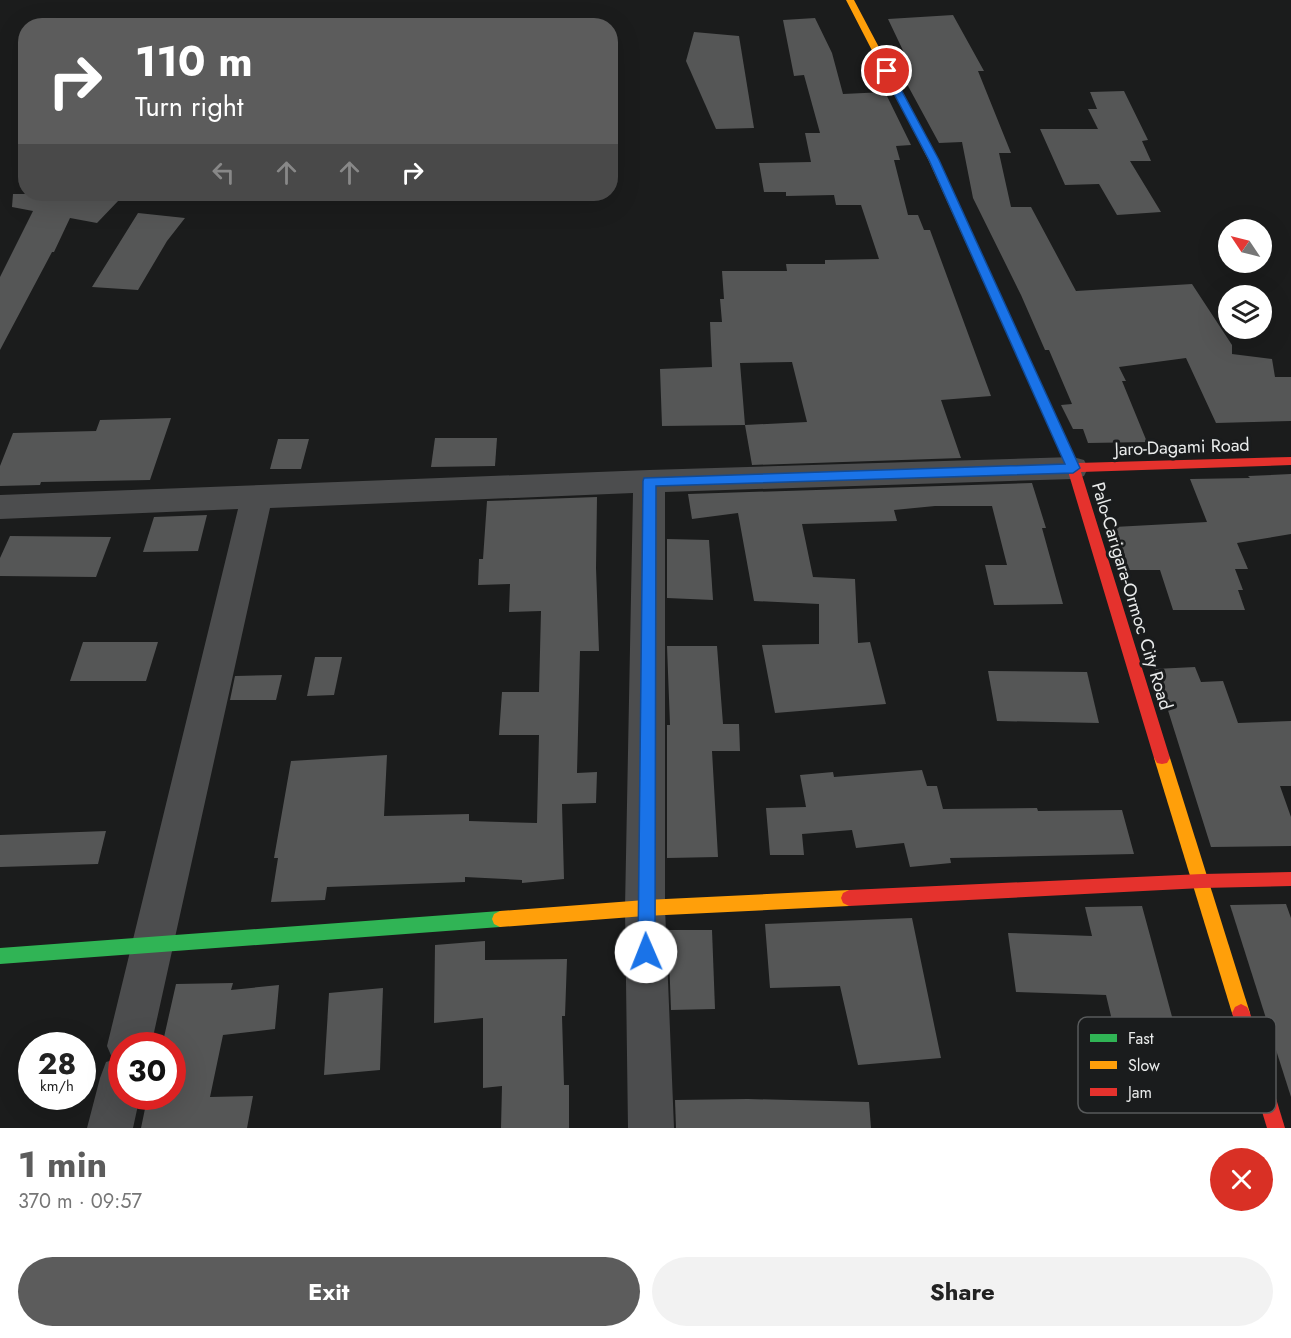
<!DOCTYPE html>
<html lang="en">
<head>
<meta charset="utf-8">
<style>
  :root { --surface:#fff; --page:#f2f2f2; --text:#222; --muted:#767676; --accent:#5c5c5c }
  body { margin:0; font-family:Jost,sans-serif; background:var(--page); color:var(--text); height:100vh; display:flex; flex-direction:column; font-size:22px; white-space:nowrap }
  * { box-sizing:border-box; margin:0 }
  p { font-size:20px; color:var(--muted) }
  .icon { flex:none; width:33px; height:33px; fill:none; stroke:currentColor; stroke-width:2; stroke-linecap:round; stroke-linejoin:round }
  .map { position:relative; height:1128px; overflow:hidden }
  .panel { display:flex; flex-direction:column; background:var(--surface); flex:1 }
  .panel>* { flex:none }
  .top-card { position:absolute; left:18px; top:18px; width:600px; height:183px; border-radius:24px; box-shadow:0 6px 24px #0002; background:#5c5c5c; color:#fff; overflow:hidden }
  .needle { width:39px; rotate:305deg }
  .fabs { position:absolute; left:1218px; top:219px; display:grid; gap:12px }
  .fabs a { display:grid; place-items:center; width:54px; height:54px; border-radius:50%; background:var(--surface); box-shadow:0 6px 24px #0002; font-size:30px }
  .speed { position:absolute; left:18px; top:1032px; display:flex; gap:12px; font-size:30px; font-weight:700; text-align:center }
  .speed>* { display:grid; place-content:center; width:78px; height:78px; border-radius:50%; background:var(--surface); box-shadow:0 6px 24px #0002; line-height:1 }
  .speed small { font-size:15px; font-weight:400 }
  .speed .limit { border:9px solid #d22; background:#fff; color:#111 }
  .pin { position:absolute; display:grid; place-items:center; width:51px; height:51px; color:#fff; margin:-26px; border:3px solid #fff; border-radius:50%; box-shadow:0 2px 6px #0007 }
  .me { position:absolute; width:66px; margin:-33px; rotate:359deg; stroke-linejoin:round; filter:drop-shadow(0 0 4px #0008) }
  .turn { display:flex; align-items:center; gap:21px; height:126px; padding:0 18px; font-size:27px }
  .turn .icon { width:78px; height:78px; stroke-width:2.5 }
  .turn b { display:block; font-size:42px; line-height:51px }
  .lanes { display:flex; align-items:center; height:57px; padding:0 18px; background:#0003; justify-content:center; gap:30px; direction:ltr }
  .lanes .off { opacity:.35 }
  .round { display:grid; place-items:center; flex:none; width:63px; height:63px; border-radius:32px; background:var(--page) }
  .head { display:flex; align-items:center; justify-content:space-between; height:102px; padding:0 18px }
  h1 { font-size:36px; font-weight:700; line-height:45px; color:var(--accent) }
  .primary-button { display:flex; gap:12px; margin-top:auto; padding:12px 18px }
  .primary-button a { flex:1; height:69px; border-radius:36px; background:var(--accent); color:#fff; font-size:24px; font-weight:700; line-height:69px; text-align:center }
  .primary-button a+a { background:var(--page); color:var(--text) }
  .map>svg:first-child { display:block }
  .building { fill:#555656 }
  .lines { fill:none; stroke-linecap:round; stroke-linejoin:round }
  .street { fill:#4c4d4e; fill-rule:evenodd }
  .fast { fill:#30b455; fill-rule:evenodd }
  .slow { fill:#ff9f0a; fill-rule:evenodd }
  .jam { fill:#e5322d; fill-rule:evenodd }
  .route { fill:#1a73e8; stroke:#114b97; stroke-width:1.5 }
  .labels { text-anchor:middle; stroke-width:6; stroke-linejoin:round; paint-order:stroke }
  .street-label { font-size:18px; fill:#eaecec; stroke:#1a1c1d }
  .key { fill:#1a1c1d; stroke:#585a5b; stroke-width:1.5 }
  .key-label { font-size:16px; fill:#eaecec }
</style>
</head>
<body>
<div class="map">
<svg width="1291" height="1128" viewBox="0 0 1291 1128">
  <rect width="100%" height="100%" fill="#1b1c1c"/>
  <g class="building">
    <path d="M953,15L984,71H978L1011,153H999L1011,207H1031L1076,291L1192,284L1232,345V354L1272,359L1275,377H1291V421L1216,423L1186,358L1119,367L1126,381H1122L1147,442L1088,443L1083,429H1073L1061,405L1072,404L1049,350H1045L1021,295L973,198L962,142L939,143L895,62L908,61L888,19Z"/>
    <path d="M815,18L832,53L843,94L885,92L911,145L896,146L900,160H894L908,215H918L924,230H930L991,396L941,400L961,458L752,465L745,425L807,422L792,362L740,363L745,425L662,426L660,369L712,367L710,322H722L720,299H724L722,271H787L786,264H825V260L879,259L861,205H836L834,195L786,196V192H764L759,163L811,162L805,133H820L804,75L794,76L783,20Z"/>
    <path d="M694,32L739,36L754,128L716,129L686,61Z"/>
    <path d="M1124,91L1148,140L1142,141L1151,161H1130L1161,212L1117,215L1099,184L1065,185L1040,129H1098L1088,109H1097L1090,92Z"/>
    <path d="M13,194H82L119,200L97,223L70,218L54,252H52L0,350V277L33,211L12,207Z"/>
    <path d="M138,213L185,218L167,241L138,290L92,287Z"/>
    <path d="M171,418L150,480L41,482L40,485L0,486V466L13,433L96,431L100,420Z"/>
    <path d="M435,438H497L495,466L431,467Z"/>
    <path d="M278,439H309L301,469H270Z"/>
    <path d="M1291,474V534L1237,543L1248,569H1235L1243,590H1238L1245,610H1173L1160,570H1128L1114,527L1207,522L1190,479L1250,478L1248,476Z"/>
    <path d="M1032,483L1046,528H1042L1063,604L994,605L985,565H1007L992,506H935L894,510L897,521L802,524L813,577L855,579L858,643L870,642L886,704L775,713L762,645L819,644V604L754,601L738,513L692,519L688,494Z"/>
    <path d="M597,497L596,568L599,651H580L577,773L597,772L596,803L562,804L564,879L522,883V880L465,877V882L327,887L325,900L271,902L278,858H274L291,761L387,755L384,816L469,814V821L537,823L539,735H499L502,692H539L541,611L509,612L510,584L478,585L479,559H483L487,501Z"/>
    <path d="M207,515L198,551L143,552L154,517Z"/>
    <path d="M10,536L111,537L96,577L0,576V558Z"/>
    <path d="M667,539L709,540L713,600L667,598Z"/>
    <path d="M83,642H158L146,681H70Z"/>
    <path d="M667,646H717L723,724H739L740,751H712L718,857L667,858V725H670Z"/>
    <path d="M315,657H342L334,695L307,696Z"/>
    <path d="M1195,667L1201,682L1223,681L1238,723L1291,721V786H1280L1291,817V846L1211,847L1155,669Z"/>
    <path d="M988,671L1087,672L1099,723L997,721Z"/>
    <path d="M282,675L276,700H230L235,676Z"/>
    <path d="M922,770L927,786H937L943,809L1037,808L1038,811L1122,810L1134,854L950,858L951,863L910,867L904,843L856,848L852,830L802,834L804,855H770L766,808L806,807L800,775L833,772L834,777Z"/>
    <path d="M106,831L98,864L0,867V835Z"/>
    <path d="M1286,904L1291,918V1097L1230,905Z"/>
    <path d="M1142,906L1193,1094L1130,1096L1106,995L1016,992L1008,933L1092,936L1085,907Z"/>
    <path d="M912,918L941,1058L858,1065L840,986L770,988L765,924Z"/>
    <path d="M668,930H712L715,1009L671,1010Z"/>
    <path d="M485,941V960L567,959L565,1016H562L564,1085H569V1128H501L502,1086L483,1088V1018L434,1023L435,945Z"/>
    <path d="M233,983L231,990L279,985L275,1029L223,1035L210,1097L253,1096L247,1128H141L147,1099L172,1098V1046H162L176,984Z"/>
    <path d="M383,988L380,1070L324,1075L329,993Z"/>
    <path d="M748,1099L869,1102L871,1128H676L675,1100Z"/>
  </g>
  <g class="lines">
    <path class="street" d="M1073,457L1084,460L1088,468L1084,476L1073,479L665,492V908L674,1128H628L625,908L633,493L270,508L151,1046H122V1096H140L133,1128H87L100,1078L106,1062L113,1060L107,1046L238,509L0,519V495L649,470Z"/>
    <path class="fast" d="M500,911L506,914L508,919L506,924L500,927L0,964V948Z"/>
    <g class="slow">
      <path d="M846,0H854L939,161L1050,403L1048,406L1044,407L1038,403L929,161Z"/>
      <path d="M1162,752L1167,753L1170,758L1250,1013L1247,1019L1241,1022L1235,1019L1232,1013L1154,758L1157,753Z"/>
      <path d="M849,890L855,893L857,898L855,903L849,906L645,916L500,927L494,924L492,919L494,914L500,911L645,900Z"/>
    </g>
    <g class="jam">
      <path d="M1044,399L1050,403L1077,463L1291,457V465L1081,472L1170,758L1167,763L1162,764L1157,763L1154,758L1067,468L1038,403Z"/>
      <path d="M1291,872V886L1202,888L849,906L843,903L841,898L843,893L849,890L1202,874Z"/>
      <path d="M1241,1004L1247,1007L1250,1013L1285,1128H1267L1232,1013L1235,1007Z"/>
    </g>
  </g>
  <path class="route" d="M887,68L891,71L939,160L1080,468L1073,473L656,486L655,952L653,958L646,960L640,958L638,952L643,481L644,478L1065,464L929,160L882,71Z"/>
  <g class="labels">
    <g class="street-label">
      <text transform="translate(1182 447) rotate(-2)" y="6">Jaro-Dagami Road</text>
      <text transform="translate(1132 596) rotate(73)" y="6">Palo-Carigara-Ormoc City Road</text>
    </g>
  </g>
  <rect x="1078" y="1017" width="198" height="96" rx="9" class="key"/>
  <rect x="1090" y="1034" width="27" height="8" fill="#30b455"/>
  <rect x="1090" y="1061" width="27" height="8" fill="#ff9f0a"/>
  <rect x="1090" y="1088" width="27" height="8" fill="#e5322d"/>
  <g class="key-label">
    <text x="1128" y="1044">Fast</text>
    <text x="1128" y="1071">Slow</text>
    <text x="1128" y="1098">Jam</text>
  </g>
</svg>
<div class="fabs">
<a><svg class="needle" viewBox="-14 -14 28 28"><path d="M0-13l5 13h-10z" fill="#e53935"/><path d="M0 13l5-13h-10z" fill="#767676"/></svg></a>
<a><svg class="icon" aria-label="layers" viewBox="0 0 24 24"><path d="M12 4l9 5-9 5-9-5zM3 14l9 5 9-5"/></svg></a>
</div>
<div class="speed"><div>28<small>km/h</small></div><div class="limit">30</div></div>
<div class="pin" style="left:887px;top:71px;background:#d93025"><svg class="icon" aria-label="arrive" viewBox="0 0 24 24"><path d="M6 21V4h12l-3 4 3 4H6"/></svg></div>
<svg class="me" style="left:646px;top:952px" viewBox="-20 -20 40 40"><circle r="19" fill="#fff"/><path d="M0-13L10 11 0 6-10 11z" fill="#1a73e8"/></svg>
<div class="top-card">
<div class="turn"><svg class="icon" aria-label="right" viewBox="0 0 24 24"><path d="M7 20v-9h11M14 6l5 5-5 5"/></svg><div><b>110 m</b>Turn right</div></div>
<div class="lanes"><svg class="icon off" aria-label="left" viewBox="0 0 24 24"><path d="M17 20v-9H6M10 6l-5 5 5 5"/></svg><svg class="icon off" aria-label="ahead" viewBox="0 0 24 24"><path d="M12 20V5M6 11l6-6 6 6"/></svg><svg class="icon off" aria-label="ahead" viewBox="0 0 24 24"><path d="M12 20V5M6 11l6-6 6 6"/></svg><svg class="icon" aria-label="right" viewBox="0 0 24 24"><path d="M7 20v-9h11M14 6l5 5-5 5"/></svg></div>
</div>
</div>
<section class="panel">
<div class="head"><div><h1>1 min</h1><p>370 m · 09:57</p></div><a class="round" style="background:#d93025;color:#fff"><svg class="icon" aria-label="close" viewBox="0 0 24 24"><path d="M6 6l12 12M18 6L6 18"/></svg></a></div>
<div class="primary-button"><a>Exit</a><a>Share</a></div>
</section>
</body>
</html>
